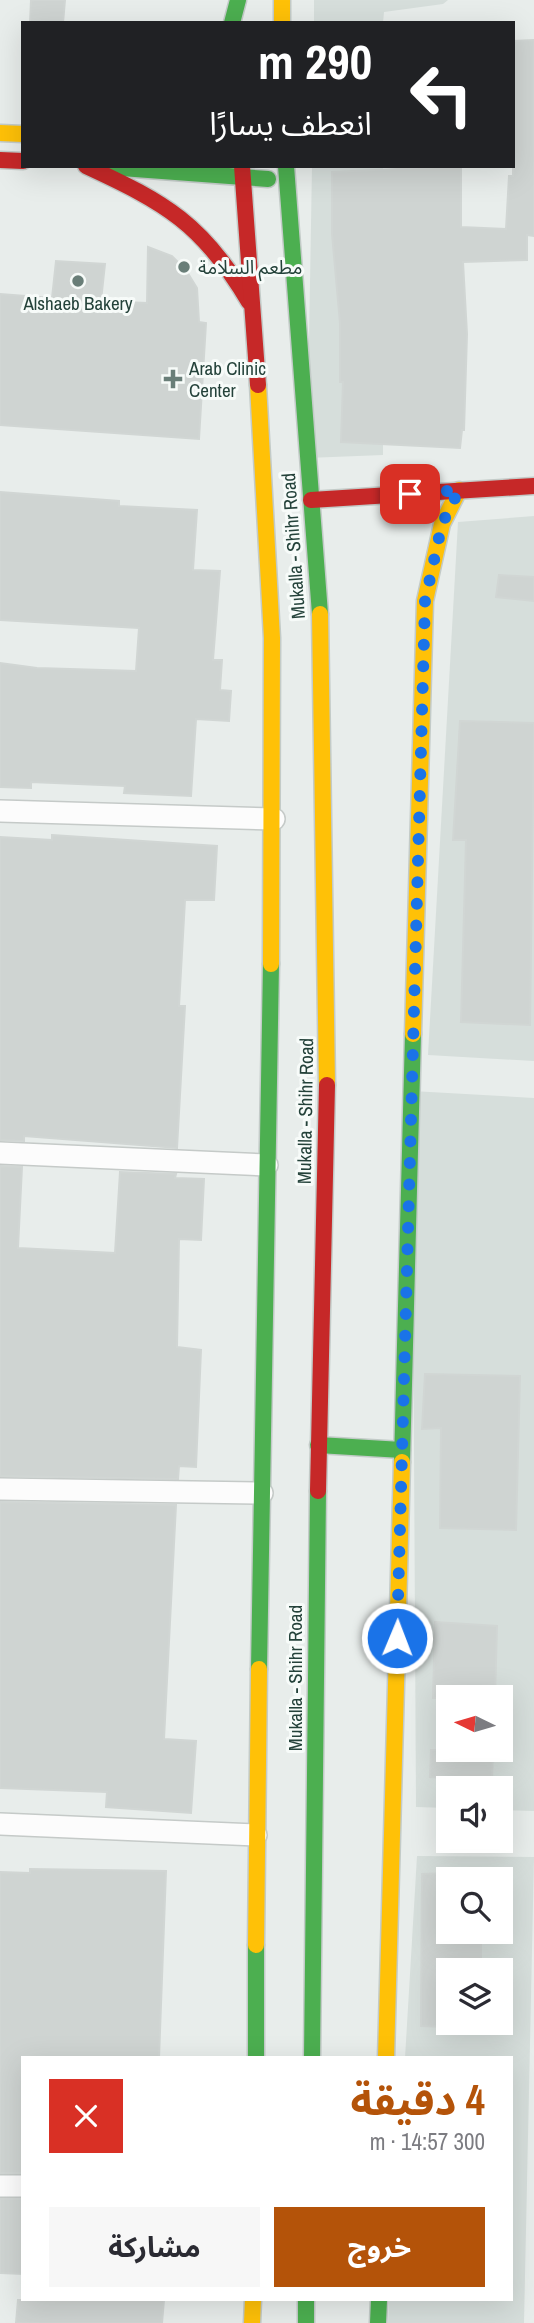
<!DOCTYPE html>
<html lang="ar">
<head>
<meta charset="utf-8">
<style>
  :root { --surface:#fff; --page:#f7f7f7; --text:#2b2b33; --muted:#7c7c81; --accent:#b45309 }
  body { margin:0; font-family:"Archivo Narrow","Noto Sans Arabic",sans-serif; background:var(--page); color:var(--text); direction:rtl; height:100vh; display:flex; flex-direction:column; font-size:26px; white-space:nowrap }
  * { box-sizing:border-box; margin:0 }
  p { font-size:23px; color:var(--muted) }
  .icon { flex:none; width:38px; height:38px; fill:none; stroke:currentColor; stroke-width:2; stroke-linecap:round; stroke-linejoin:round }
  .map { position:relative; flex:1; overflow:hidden; direction:ltr }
  .sheet { position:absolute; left:21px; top:2056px; width:492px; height:245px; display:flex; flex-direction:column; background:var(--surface); border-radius:0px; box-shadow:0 7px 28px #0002; direction:rtl }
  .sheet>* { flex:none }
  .banner { position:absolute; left:21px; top:21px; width:494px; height:147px; border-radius:0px; box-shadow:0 7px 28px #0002; direction:rtl; background:#202124; color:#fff; overflow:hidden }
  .needle { width:46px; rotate:275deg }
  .buttons { position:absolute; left:436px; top:1685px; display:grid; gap:14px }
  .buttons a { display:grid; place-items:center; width:77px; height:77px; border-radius:0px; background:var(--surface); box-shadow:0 7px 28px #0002; font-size:35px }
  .pin { position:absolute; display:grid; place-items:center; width:60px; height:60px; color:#fff; margin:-30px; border-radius:14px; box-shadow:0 4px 10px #0006 }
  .me { position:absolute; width:77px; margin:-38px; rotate:1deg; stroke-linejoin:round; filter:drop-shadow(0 0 5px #0008) }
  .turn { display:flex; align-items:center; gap:24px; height:147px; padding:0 28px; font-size:32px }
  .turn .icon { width:91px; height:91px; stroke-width:2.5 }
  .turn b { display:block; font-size:49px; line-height:60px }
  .round { display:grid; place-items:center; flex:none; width:74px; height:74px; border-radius:0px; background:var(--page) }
  .headline { display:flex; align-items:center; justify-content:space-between; height:119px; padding:0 28px }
  h1 { font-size:42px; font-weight:700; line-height:52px; color:var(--accent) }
  .primary-button { display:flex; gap:14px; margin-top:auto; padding:14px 28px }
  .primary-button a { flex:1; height:80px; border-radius:0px; background:var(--accent); color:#fff; font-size:28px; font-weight:700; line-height:80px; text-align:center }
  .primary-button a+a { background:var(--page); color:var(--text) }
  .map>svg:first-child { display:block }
  .built { fill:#d6dedb; fill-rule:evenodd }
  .building { fill:#cfd4d2; stroke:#d1d6d4; stroke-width:2 }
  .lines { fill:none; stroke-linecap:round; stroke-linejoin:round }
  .street-casing { stroke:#c5cac8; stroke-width:24 }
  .fast-casing { stroke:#c3cbc8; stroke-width:19 }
  .slow-casing { stroke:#c3cbc8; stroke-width:19 }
  .jam-casing { stroke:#c3cbc8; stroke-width:19 }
  .street { stroke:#fcfcfc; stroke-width:21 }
  .fast { stroke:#4caf50; stroke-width:16 }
  .slow { stroke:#ffc107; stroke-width:16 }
  .jam { stroke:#c62828; stroke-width:16 }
  .route { stroke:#1a73e8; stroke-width:12; stroke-dasharray:0 21.6 }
  .poi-dot { fill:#697e78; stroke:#f7fbf9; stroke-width:2.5 }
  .labels { text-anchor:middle; stroke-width:6; stroke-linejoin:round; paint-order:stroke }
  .poi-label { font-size:19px; fill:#24423a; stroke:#f7fbf9; text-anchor:start }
  .street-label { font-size:19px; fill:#24423a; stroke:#f7fbf9 }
</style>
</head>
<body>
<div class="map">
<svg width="534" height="2323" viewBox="0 0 534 2323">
  <rect width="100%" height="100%" fill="#e8edeb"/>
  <g class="built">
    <path d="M314,0H448L443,4L384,12L383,23H314Z"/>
    <path d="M312,166H383V455L307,458Z"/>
    <path d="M534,516V1061L428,1055L458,522Z"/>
    <path d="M412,1091L534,1098V1811L501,1810L500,1788H448V1808L416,1807ZM448,1698H500V1750H448Z"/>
    <path d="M417,1856L534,1857L524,2323H388L389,2300H511V2058H405ZM448,1880H500V1932H448ZM448,1970H500V2023H448Z"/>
  </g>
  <g class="building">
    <path d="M31,0H65L63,23H30Z"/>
    <path d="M534,40V236L527,235V260L463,262L467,334L464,430H462L460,448L341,442L343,382H340V323L332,234V172L461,166V227L506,229L509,176H513V41Z"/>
    <path d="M148,247L172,256L186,270L197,288L199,322L206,323L199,439L0,425V294L52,298L56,261L105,264L101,301L147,303Z"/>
    <path d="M0,492L119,501V506L197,510L193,570L220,571L213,660H222L220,690L231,691L229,721L196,719L191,796L124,793L125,786L31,782V788L0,787V663L37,668L136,671L139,628L0,620Z"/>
    <path d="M499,575L534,577V601L496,597Z"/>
    <path d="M460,721L534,723L530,1025L461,1022L466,840H453Z"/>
    <path d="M52,835L217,846L214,900H185L179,1006H185L177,1148L24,1136V1141L0,1140V837L52,840Z"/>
    <path d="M0,1166L22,1167L18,1248L115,1253L120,1172L176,1174L175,1178L204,1179L201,1240L179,1239L177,1347L201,1350L196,1467L179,1466L178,1479L0,1476Z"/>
    <path d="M425,1374L520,1376L516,1530L440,1528L441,1428L422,1429Z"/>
    <path d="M0,1502L176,1505L164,1739L196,1741L191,1813L106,1807L107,1792L0,1788Z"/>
    <path d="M435,1622L497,1626L495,1698H433Z"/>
    <path d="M431,1750H493L492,1781L430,1777Z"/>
    <path d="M30,1869L166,1871L159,2058H23V2173H0V1872L30,1873Z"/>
    <path d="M448,1873V1932H481V1970H448V2027L421,2026L422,1874Z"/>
    <path d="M0,2199H23V2274L0,2273Z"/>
    <path d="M18,2300H164L162,2323H16Z"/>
  </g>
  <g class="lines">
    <g class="street-casing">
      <g id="street">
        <path d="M0,811L274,819"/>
        <path d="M0,1153L267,1165"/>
        <path d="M0,1489L262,1493"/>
        <path d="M0,1824L256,1835"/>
        <path d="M0,2186H23"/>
      </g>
    </g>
    <g class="fast-casing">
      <g id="fast">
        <path d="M232,23L238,0"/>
        <path d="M286,166L320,614"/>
        <path d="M108,167L268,179"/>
        <path d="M318,1445L402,1450"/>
        <path d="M402,1462L413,1034"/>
        <path d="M259,1669L271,964"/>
        <path d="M256,1945V2058"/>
        <path d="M312,2058L318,1491"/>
        <path d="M306,2300V2323"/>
        <path d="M378,2323L379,2300"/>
      </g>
    </g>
    <g class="slow-casing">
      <g id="slow">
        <path d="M282,0V23"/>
        <path d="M0,133L23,134"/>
        <path d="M258,385L272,638L271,964"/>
        <path d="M320,614L327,1085"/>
        <path d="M413,1034L425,601L442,524L459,490"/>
        <path d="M256,1945L259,1669"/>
        <path d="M386,2058L402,1462"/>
        <path d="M252,2323L253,2300"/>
      </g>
    </g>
    <g class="jam-casing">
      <g id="jam">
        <path d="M0,160L23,161"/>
        <path d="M86,166C166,203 203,224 249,302"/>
        <path d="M242,166L258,385"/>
        <path d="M311,500L534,486"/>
        <path d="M318,1491L327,1085"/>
      </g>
    </g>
    <use href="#street" class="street"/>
    <use href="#fast" class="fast"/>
    <use href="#slow" class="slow"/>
    <use href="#jam" class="jam"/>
  </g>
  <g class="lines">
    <path class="route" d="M397,1638L425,601L442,524L459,490L410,494"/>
  </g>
  <g class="poi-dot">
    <circle cx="184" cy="267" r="7"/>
    <circle cx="78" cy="281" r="7"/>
    <path d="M169.5 368.5h7v7h7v7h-7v7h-7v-7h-7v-7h7z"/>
  </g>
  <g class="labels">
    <g class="poi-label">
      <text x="198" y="274">مطعم السلامة</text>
      <text x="78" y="310" text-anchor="middle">Alshaeb Bakery</text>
      <text x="189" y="375">Arab Clinic<tspan x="189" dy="22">Center</tspan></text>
    </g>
    <g class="street-label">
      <text transform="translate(293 546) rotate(-94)" y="7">Mukalla - Shihr Road</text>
      <text transform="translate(305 1111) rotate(-89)" y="7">Mukalla - Shihr Road</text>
      <text transform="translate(295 1678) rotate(-90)" y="7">Mukalla - Shihr Road</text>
    </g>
  </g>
</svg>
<div class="buttons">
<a><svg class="needle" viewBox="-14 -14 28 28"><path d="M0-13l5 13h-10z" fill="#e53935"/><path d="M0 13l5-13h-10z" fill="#7c7c81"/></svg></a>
<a><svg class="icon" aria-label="sound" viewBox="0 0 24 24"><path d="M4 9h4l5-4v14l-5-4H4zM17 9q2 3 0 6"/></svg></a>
<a><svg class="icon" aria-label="search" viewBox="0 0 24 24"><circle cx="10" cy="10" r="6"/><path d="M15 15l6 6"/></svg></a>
<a><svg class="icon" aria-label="layers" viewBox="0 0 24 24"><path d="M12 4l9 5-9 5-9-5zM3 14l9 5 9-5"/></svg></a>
</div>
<div class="pin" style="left:410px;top:494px;background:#d93025"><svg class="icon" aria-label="arrive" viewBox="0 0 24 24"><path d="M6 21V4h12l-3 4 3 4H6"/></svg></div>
<svg class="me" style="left:397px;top:1638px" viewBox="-20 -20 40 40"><circle r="17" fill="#1a73e8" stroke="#fff" stroke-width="3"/><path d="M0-11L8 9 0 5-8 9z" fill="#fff"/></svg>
<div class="banner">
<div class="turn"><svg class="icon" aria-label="left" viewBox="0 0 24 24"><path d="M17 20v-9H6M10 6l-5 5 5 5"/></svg><div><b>290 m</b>انعطف يسارًا</div></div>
</div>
<section class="sheet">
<div class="headline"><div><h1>4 دقيقة</h1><p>300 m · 14:57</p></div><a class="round" style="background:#d93025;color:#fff"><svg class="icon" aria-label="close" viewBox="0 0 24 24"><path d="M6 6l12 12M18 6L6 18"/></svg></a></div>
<div class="primary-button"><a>خروج</a><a>مشاركة</a></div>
</section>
</div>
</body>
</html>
